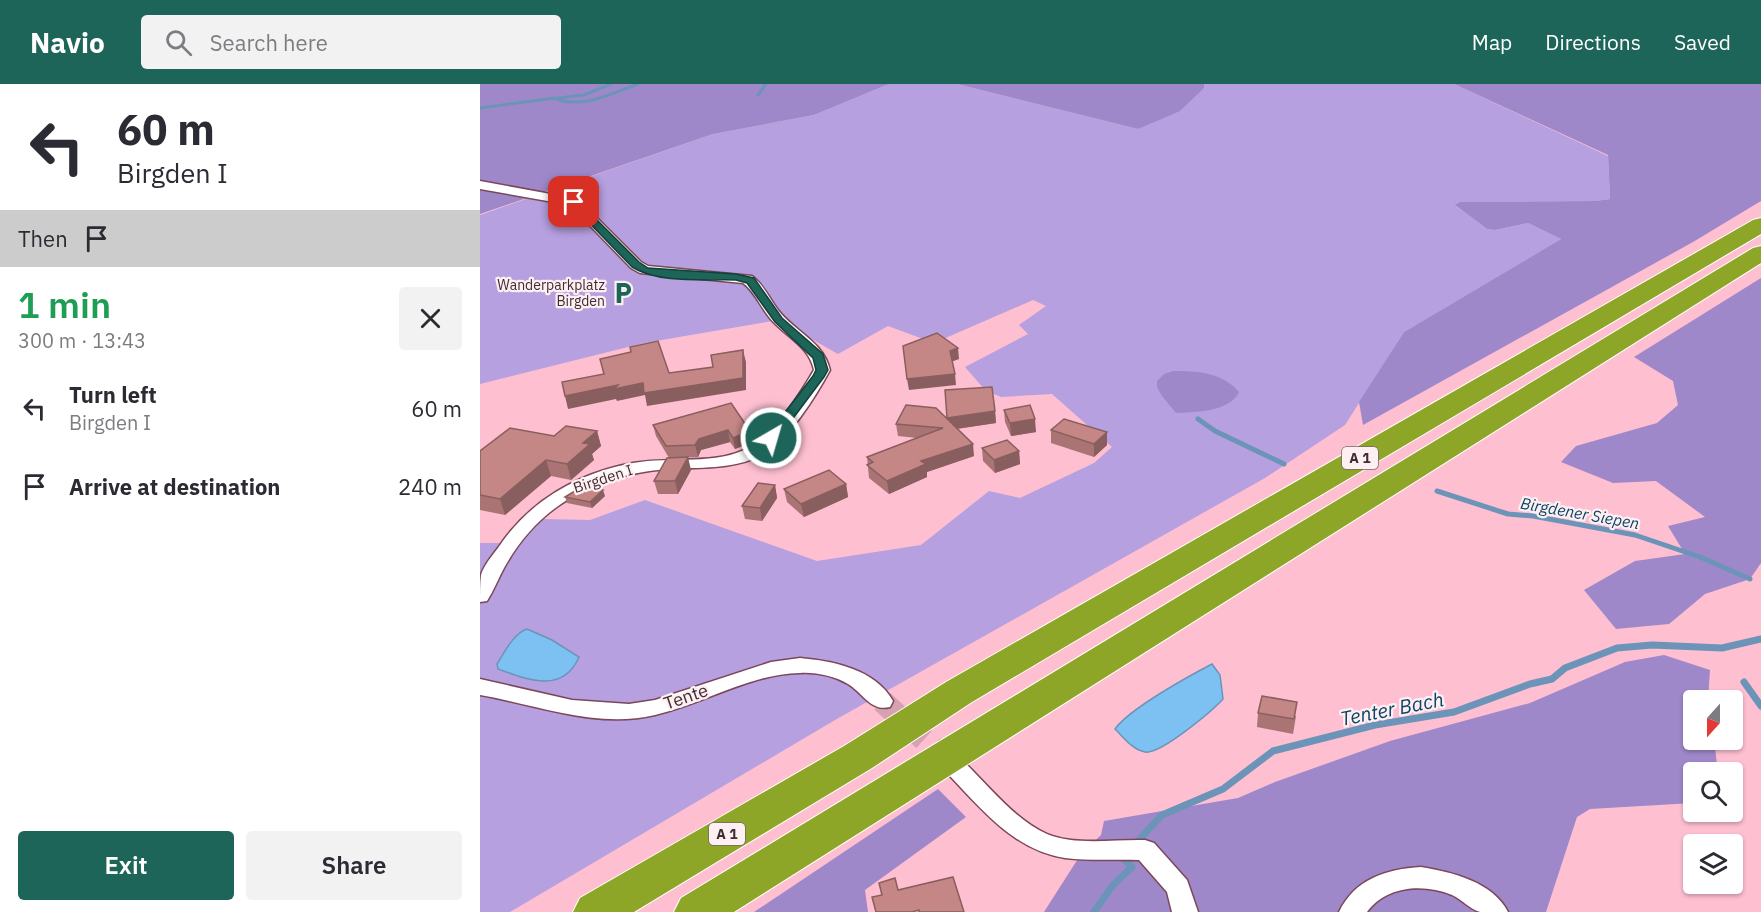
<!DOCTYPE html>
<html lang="en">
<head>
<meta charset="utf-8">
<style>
  :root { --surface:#fff; --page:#f2f2f3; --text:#2b2b33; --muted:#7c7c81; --accent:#1d6459 }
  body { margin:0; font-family:"IBM Plex Sans",sans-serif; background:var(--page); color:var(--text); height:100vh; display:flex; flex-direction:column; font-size:22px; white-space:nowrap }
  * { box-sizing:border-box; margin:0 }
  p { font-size:20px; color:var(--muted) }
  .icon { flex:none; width:33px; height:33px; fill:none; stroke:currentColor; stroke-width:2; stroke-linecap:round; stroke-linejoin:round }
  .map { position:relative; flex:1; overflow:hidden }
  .side { display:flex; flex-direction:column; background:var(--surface); width:480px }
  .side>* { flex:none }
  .guide { background:#fff; color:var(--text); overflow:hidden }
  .needle { width:39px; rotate:201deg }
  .buttons { position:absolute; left:1203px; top:606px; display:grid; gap:12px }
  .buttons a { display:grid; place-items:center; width:60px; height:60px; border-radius:6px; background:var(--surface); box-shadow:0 2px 4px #0004; font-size:30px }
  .pin { position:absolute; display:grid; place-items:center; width:51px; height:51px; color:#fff; margin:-26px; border-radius:12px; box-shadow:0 3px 9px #0006 }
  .me { position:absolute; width:66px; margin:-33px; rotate:38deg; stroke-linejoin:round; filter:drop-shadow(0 0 4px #0008) }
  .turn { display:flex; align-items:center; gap:21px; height:126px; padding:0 18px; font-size:27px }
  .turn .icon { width:78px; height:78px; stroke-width:2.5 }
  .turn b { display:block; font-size:42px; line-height:51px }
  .then { display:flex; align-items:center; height:57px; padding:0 18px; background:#0003; gap:12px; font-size:22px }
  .round { display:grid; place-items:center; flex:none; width:63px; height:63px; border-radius:6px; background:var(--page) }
  .summary { display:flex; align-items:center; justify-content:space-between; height:102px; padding:0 18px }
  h1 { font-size:36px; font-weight:600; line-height:45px; color:#1e9e55 }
  .primary-button { display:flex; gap:12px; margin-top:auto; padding:12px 18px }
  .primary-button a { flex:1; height:69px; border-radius:6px; background:var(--accent); color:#fff; font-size:24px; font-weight:600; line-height:69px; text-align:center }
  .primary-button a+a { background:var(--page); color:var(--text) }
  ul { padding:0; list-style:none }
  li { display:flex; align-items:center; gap:18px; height:78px; padding:0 18px }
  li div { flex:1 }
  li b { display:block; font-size:22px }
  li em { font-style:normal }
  header { display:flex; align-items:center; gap:36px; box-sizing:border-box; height:84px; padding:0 30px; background:var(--accent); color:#fff }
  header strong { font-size:28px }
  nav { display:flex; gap:33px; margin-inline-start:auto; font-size:21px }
  .search { width:420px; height:54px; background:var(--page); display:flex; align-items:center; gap:15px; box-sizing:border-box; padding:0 21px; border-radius:6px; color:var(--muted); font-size:22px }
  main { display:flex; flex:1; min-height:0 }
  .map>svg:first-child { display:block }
  .green { fill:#b6a0e0 }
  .forest { fill:#9f88ca }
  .water { fill:#7cc1f2; stroke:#6b94b8; stroke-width:1.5 }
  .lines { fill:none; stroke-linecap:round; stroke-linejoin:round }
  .stream-far2 { stroke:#6b94b8; stroke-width:3 }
  .stream-far1 { stroke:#6b94b8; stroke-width:5 }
  .stream { stroke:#6b94b8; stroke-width:7 }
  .minor-tunnel { stroke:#d8a1b1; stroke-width:23; stroke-dasharray:23 11; stroke-linecap:butt }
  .minor-casing { stroke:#7c4758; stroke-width:3 }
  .motorway-casing { stroke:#fff; stroke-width:2 }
  .minor { fill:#fff; fill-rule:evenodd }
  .motorway { fill:#8ea627; fill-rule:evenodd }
  .wall { fill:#a97473 }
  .shaded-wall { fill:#895e5e }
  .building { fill:#c48786; stroke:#895e5e; stroke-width:1.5 }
  .route { fill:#1d6459; stroke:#13413a; stroke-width:1.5 }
  .labels { text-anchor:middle; stroke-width:4.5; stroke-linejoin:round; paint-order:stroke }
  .far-poi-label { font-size:14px; fill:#422a31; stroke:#fdf0f3; text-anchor:end }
  .shield { fill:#fdf0f3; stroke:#7a656b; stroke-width:1.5 }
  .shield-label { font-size:14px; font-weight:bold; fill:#422a31 }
  .street-label { font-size:15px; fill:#422a31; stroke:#fdf0f3 }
  .water-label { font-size:16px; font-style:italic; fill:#0d4565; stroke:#fdf0f3 }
  .near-street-label { font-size:18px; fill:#422a31; stroke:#fdf0f3 }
  .near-water-label { font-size:20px; font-style:italic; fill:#0d4565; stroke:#fdf0f3 }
</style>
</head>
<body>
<header>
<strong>Navio</strong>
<div class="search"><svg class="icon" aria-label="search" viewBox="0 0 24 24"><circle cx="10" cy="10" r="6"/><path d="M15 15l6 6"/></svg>Search here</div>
<nav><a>Map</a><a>Directions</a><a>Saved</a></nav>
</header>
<main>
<section class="side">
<div class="guide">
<div class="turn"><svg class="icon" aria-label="left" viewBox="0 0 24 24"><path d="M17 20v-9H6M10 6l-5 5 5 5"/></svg><div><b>60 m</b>Birgden I</div></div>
<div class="then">Then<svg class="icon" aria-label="arrive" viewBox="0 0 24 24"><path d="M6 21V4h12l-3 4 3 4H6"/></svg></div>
</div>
<div class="summary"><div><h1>1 min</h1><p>300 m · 13:43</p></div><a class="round"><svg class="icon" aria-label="close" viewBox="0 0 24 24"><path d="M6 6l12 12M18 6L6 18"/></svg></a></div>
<ul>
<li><svg class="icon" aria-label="left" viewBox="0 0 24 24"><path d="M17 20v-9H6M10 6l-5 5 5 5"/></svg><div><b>Turn left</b><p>Birgden I</p></div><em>60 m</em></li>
<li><svg class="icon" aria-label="arrive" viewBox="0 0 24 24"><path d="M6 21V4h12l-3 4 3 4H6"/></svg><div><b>Arrive at destination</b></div><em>240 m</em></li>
</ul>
<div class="primary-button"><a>Exit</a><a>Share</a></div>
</section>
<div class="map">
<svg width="1281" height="828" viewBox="0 0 1281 828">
  <rect width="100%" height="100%" fill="#febfd1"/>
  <path class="green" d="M409,0H477L658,45L724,4V0H974L1128,72L1130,115L1115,117L980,118L976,122L1007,145L1015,146L1048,139L1081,155L924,248L865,341L785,394L355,636L30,828H0V459H39L63,435L110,436L165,416L337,477L441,461L509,407L540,414L614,379L632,363L572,310L521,313L505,306L485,283L548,250L539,241L566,222L553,216L454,259L408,242L358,270L298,236L164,259L0,300V131L233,50L334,31Z"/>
  <g class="forest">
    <path d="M0,0H409L334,31L233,50L0,130Z"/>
    <path d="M477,0H724V4L700,27L658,45Z"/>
    <path d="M974,0H1281V117L1213,158L883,341L879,318L924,248L1081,155L1048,139L1015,146L1007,145L975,121L980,118L1115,117L1130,115L1128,71Z"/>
    <path d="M1281,194V479L1270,495L1225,510L1189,540L1136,545L1104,506L1155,477L1205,470L1188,442L1225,433L1176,397L1133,399L1081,378L1096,362L1177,339L1198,321L1193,297L1154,273Z"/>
    <path d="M693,287C717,287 742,288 759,308C750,328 715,328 696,329L682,312L677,303V297L684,290Z"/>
    <path d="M1184,571L1230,586L1228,616H1214V656H1234L1238,688H1214L1213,719L1110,725L1097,733L1066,828H564L601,770L621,751L624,737L758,714L795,698L910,657L1050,619L1145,578Z"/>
    <path d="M458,705L486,733L385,806L388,828H274Z"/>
  </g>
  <g class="water">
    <path d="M47,545L72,556L99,573C83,610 48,596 18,585L17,580C24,569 34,549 47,545Z"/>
    <path d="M732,580L740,591L743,615C732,627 680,671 665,668C653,666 644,654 635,645C649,625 709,592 732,580Z"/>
  </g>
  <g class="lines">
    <g class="stream-far2">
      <path d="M278,11L286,0"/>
      <path d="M78,14L104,11L131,0"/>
      <path d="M0,24L74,14C102,26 132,9 158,0"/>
    </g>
    <g class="stream-far1">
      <path d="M718,335L735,347L804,380"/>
      <path d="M957,407L1028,430L1053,432L1155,451L1220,473L1270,495"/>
    </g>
    <g class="stream">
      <path d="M1264,598L1281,622"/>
      <path d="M655,760L682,731L743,705L793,667L895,641L974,628L1050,600L1072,595L1085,584L1137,564L1172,561L1242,564L1281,555"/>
      <path d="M614,828L633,801L652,783L643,774L645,772"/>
    </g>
    <path class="minor-tunnel" d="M402,617L469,678"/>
    <g class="minor-casing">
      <g id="minor">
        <path d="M0,97L98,115L161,178L168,182L272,192C284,201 289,214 298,226C315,248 343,257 350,286C336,312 308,357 282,371C253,386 219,383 188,385C149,388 113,398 81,420C57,436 37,460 24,484C18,495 14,506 7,517L0,518C0,510 0,499 1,491C4,481 12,472 18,464C49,417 98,389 153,379C190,372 237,382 270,363C295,349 320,310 334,286C329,261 304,252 289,233C280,222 275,208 263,199L160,189L151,184L90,121L0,105Z"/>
        <path d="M320,574C353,577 395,585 413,617L410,623C391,628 383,609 368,600C354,592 336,588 320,589C269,590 224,620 175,631C116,645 58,621 0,611V595L92,616L149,620L175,616L291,578Z"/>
        <path d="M475,674L483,677C508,701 535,736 567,750C596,762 635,755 665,756L674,759L707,796L718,828H692L687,808L659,776C634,775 609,777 585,774C533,766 501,724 467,689L463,683L467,677Z"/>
        <path d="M941,783C972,788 1013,798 1028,828C1019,828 1008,828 1000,828C991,826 981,815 972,811C943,799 906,802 887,828H859C875,795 906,785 941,783Z"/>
      </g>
    </g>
    <g class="motorway-casing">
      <g id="motorway">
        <path d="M1281,134V150L492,618L392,684L154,828H93L100,814L364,662L466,598L1273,136Z"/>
        <path d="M1281,162V179L254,828H194L201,814L1273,164Z"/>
      </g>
    </g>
    <use href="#minor" class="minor"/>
    <use href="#motorway" class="motorway"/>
  </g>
  <g class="wall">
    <path d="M251,319L273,358L255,365L250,358L221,366L218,373L189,374L176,352L173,341Z"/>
    <path d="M524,326L556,348L531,352L525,338Z"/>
    <path d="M515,327L516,339L477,345L494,372L447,388V393L409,410L389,394L387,373L437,354L418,352L416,340L467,335Z"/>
    <path d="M571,346L627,361L614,373L571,359Z"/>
    <path d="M117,347L121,362L112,370L114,376L91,396L71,392L25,431L0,426V367Z"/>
    <path d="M502,364L539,367L540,380L515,389L503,377Z"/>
    <path d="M211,386L198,410H178L174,397Z"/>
    <path d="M366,400L368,413L324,433L307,418L304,405Z"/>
    <path d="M295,401L297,414L282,437L265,435L262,422Z"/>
    <path d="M125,412L112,424L87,419L85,413Z"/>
    <path d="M778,629L816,632L813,650L777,643Z"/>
  </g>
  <g class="shaded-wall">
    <path d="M478,264L479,275L471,278L470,267Z"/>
    <path d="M263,266L266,278V306L167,322L165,311L137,317L136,315L88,325L85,312L138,301L163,299L263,294Z"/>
    <path d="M475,290L476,301L429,306L427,295Z"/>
    <path d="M515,327L516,339L468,346L467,334Z"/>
    <path d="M555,335L556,348L531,352L530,339Z"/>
    <path d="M248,346L250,358L221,366L218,373L215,361L219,355Z"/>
    <path d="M117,347L121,362L112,370L114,376L91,396L87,380L103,359Z"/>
    <path d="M270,347L273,358L255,365L253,354Z"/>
    <path d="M627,348V361L614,373V360Z"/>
    <path d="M493,360L494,372L447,388V393L409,410L407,397L441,377Z"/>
    <path d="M539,367L540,380L515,389L514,376Z"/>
    <path d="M208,373L211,386L198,410L195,397Z"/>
    <path d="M66,376L71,392L25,431L20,415Z"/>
    <path d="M366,400L368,413L324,433L321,420Z"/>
    <path d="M295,401L297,414L282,437L280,424Z"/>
    <path d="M123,406L125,412L112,424L110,418Z"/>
  </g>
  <g class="building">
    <path d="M457,249L478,264L470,267L475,290L427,295L423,262Z"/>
    <path d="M178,257L189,289L233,283L231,271L263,266V294L164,309L163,299L134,305L138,301L85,312L82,298L124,290L120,275L151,268L150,263Z"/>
    <path d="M512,303L515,327L467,334L465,306Z"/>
    <path d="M251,319L270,347L253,354L248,346L219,355L215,361L186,362L173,341Z"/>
    <path d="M426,321L456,324L493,360L441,377L446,380L407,397L387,381L393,378L387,373L463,344L416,340Z"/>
    <path d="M550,321L555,335L530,339L524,326Z"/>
    <path d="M584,335L627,348L614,360L571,346Z"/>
    <path d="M86,342L117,347L103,359L110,360L87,380L66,376L20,415L0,411V367L30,344L74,352Z"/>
    <path d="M527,356L539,367L514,376L502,364Z"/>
    <path d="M208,373L195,397H174L187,374Z"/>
    <path d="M349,386L366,400L321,420L304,405Z"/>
    <path d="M278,399L295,401L280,424L262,422Z"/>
    <path d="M103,402L123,406L110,418L85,413Z"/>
    <path d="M782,612L817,618L814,635L778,629Z"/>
    <path d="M473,793L484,828H439V826L432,828H396L392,813L402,811L399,799L415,794L418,806Z"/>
  </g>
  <path class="route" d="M91,116H97L159,178L168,184L256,190L274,194L302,234L343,270L348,286L344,293L296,357L291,358L285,354L333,292L336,286L333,274L295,238L267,199L256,196C224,195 180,200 152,183L91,120Z"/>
  <defs>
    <g id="parking-bare" transform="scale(1.8)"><path d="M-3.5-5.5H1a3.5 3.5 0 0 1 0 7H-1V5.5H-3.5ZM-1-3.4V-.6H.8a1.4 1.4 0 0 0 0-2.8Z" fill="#1d6459" stroke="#fdf0f3" stroke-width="2.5" paint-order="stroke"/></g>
  </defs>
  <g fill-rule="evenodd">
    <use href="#parking-bare" x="143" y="209"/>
  </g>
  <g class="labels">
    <g class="far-poi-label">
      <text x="125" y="206">Wanderparkplatz<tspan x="125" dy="16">Birgden</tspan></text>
    </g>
    <g class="shield">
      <rect x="862" y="363" width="36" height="22" rx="4.5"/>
      <rect x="229" y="739" width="36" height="22" rx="4.5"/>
    </g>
    <g class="shield-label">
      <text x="880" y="379">A 1</text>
      <text x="247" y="755">A 1</text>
    </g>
    <g class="street-label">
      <text transform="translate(123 395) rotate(-18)" y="5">Birgden I</text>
    </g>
    <g class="water-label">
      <text transform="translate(1100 429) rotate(10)" y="6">Birgdener Siepen</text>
    </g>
    <g class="near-street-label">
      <text transform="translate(206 613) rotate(-19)" y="6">Tente</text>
    </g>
    <g class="near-water-label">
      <text transform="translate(912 625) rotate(-11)" y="7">Tenter Bach</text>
    </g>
  </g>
</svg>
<div class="buttons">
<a><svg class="needle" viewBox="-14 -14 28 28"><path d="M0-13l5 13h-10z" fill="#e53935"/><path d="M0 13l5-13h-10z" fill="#7c7c81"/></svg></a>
<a><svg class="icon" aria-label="search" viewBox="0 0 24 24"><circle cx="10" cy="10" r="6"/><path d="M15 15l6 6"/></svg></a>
<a><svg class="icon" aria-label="layers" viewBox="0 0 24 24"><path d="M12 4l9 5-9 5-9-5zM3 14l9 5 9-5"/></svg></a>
</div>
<div class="pin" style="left:94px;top:118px;background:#d93025"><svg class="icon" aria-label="arrive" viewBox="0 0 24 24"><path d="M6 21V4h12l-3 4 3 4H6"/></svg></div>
<svg class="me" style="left:291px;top:354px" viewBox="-20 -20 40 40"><circle r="17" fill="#1d6459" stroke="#fff" stroke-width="3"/><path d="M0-11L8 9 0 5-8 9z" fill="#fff"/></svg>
</div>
</main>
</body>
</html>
